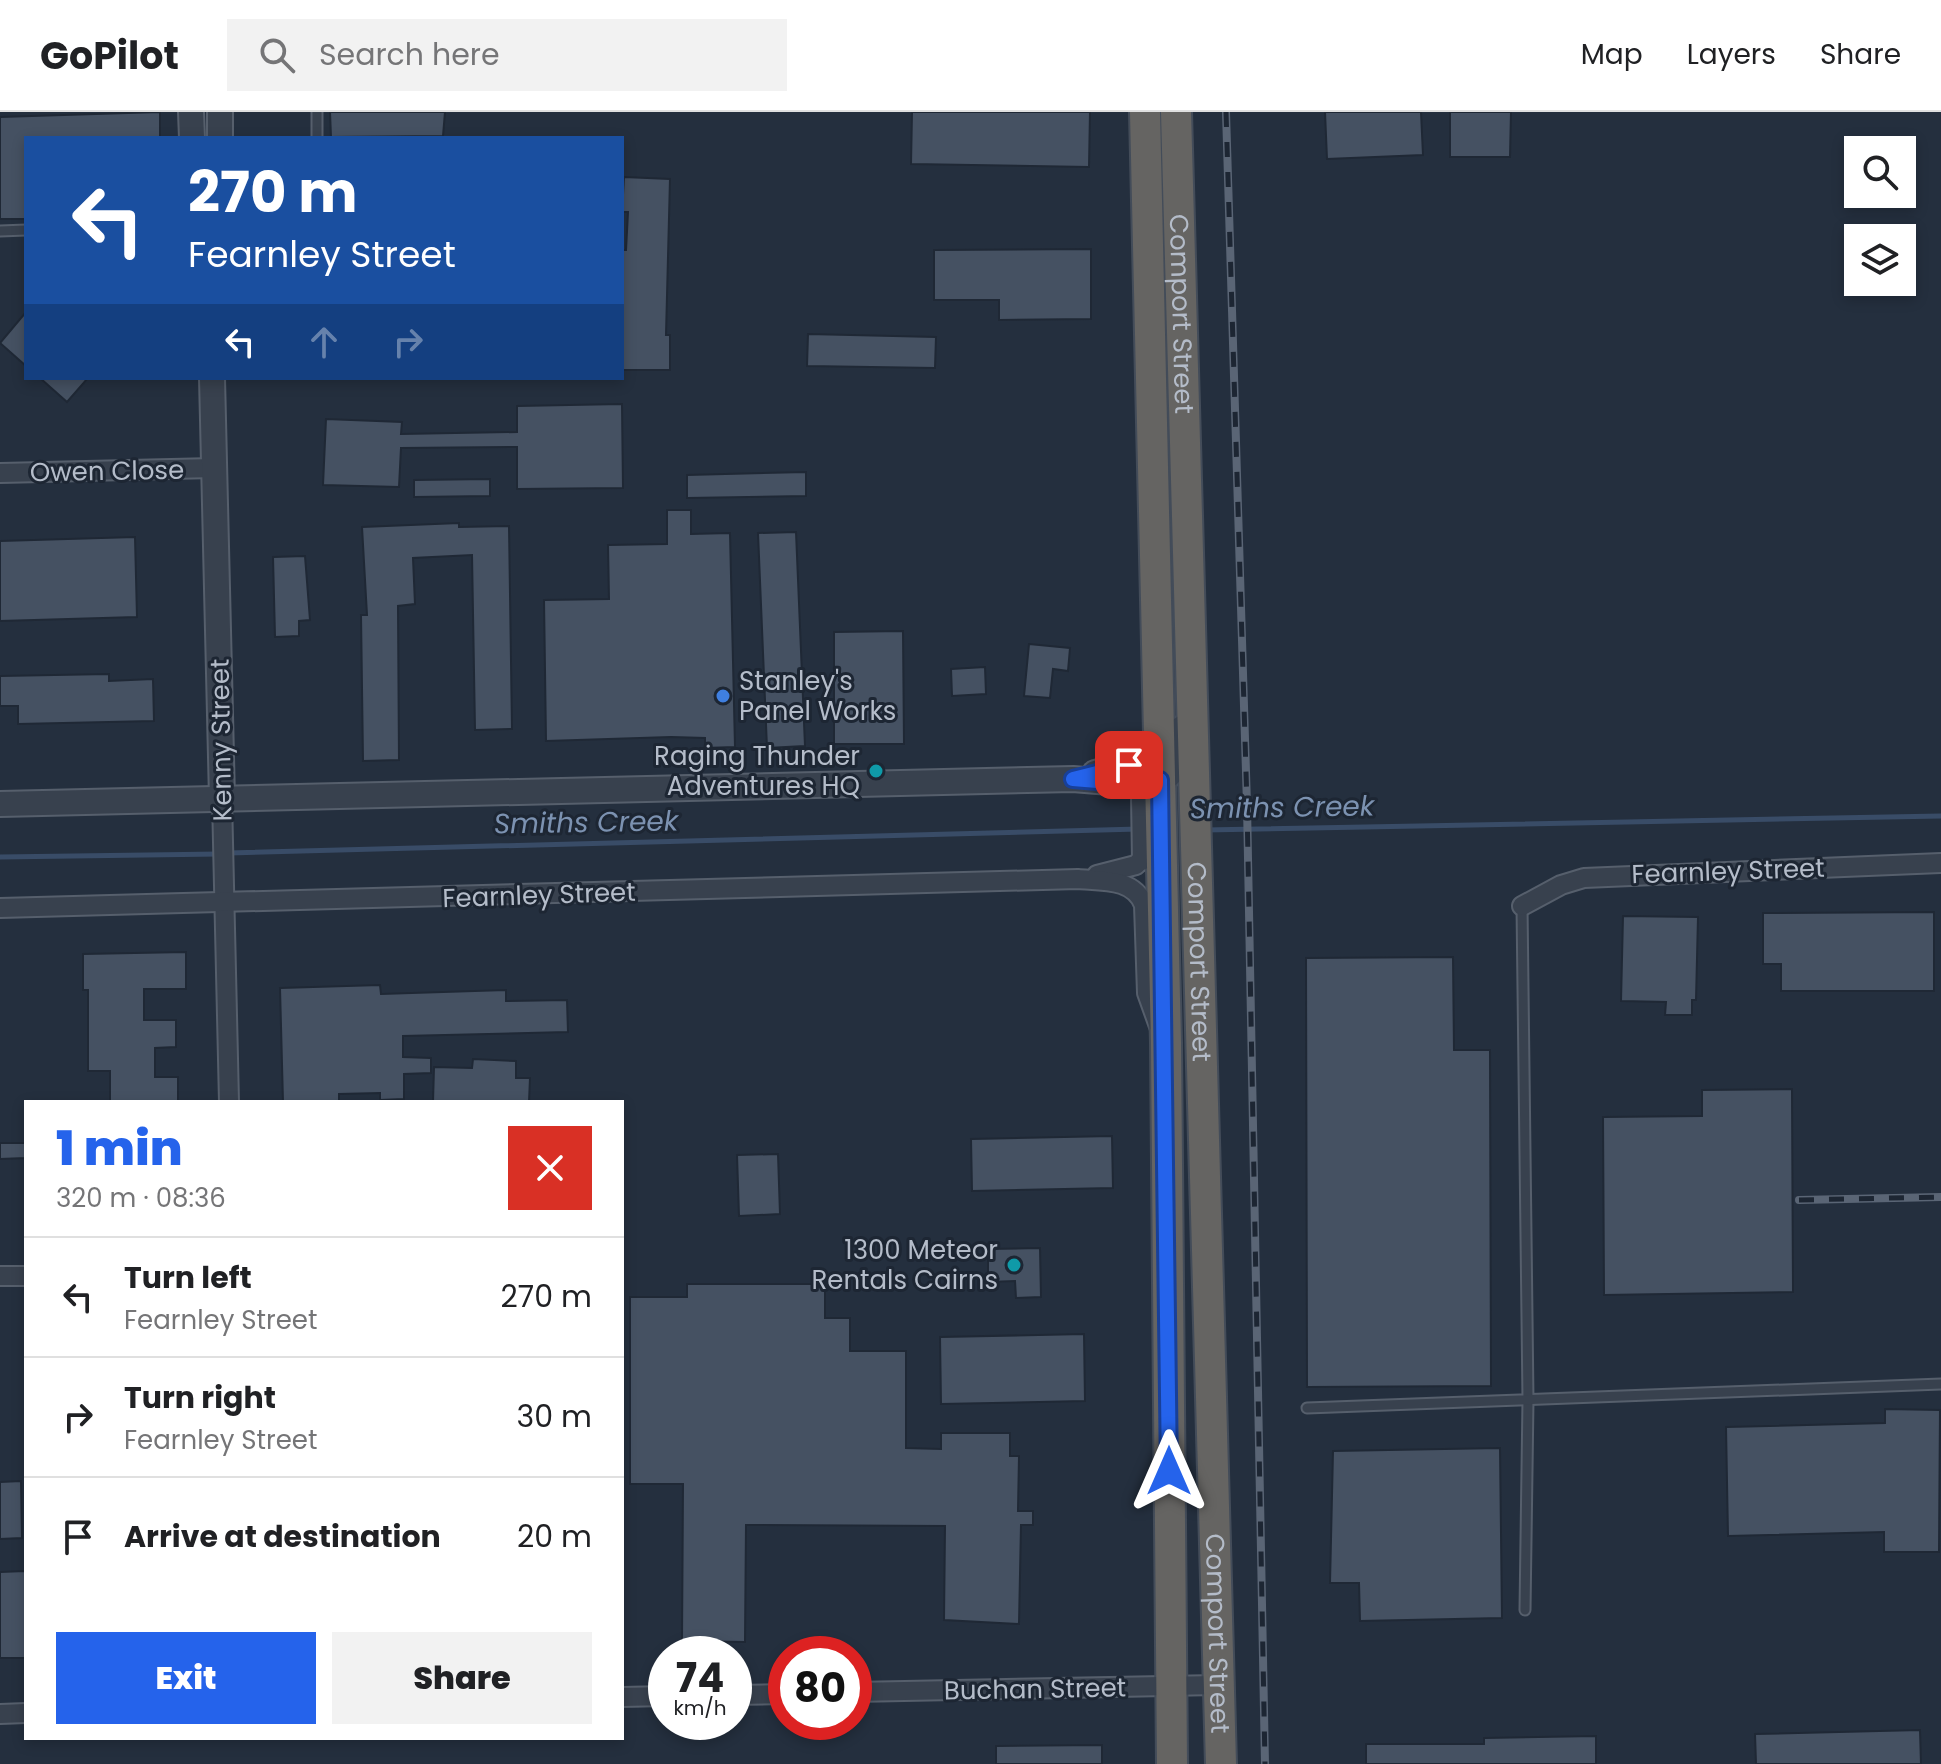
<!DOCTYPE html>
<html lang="en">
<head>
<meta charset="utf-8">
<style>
  :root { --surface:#fff; --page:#f2f2f2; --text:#202124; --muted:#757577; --line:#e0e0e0; --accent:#2563eb }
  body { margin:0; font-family:Poppins,sans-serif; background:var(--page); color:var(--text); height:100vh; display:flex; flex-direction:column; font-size:30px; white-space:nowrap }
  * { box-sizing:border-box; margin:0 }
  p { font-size:26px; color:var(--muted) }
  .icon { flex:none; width:44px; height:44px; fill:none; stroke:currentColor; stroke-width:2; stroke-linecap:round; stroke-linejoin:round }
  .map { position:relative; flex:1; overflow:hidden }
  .sheet { position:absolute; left:24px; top:988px; width:600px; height:640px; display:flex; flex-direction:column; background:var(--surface); border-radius:0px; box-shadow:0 4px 12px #0003 }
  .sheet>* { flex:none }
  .hud { position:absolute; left:24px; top:24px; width:600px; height:244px; border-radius:0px; box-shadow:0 4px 12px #0003; background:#1a4fa0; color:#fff; overflow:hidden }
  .buttons { position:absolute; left:1844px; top:24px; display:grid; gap:16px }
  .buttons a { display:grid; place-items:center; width:72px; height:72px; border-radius:0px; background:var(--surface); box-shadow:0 4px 12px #0003; font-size:40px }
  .speed { position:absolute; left:648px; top:1524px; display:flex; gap:16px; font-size:40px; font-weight:700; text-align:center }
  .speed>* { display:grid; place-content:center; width:104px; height:104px; border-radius:50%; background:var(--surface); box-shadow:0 4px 12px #0003; line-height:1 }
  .speed small { font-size:20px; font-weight:400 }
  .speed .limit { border:12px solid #d22; background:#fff; color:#111 }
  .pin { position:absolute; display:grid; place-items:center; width:68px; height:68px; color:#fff; margin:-34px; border-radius:16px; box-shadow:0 4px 12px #0006 }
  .me { position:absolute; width:88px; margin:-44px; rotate:0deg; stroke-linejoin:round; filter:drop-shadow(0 0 6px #0008) }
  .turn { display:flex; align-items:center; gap:28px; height:168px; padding:0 32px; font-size:36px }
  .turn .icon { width:104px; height:104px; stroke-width:2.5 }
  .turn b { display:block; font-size:56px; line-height:68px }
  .lanes { display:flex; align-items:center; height:76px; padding:0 32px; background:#0003; justify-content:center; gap:40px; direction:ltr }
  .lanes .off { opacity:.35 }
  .round { display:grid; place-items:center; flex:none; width:84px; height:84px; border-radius:0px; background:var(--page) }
  .overview { display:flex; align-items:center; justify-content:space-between; height:136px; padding:0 32px }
  h1 { font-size:48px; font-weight:800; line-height:60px; color:var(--accent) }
  .cta { display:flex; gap:16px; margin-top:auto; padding:16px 32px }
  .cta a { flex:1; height:92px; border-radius:0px; background:var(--accent); color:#fff; font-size:32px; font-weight:800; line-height:92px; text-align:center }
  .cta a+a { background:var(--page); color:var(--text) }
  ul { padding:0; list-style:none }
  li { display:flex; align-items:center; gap:24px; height:120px; padding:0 32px; border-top:2px solid var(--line) }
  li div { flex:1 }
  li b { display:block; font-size:30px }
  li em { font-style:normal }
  header { display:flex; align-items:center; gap:48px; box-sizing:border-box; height:112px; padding:0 40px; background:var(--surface); border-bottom:2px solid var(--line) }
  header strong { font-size:38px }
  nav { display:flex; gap:44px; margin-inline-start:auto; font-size:28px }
  .search { width:560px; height:72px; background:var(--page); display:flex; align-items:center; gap:20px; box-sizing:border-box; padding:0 28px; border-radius:0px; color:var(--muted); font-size:30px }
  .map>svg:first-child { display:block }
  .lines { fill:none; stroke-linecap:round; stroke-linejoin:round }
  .stream { stroke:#394c67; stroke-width:5 }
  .building { fill:#455162; stroke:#1f2835; stroke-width:2 }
  .service-casing { stroke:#565f6c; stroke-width:13 }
  .minor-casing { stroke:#565f6c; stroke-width:22 }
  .tertiary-casing { stroke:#565f6c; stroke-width:28 }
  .trunk-casing { stroke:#434c59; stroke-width:34 }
  .service { stroke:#38414e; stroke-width:9 }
  .minor { stroke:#38414e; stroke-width:18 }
  .tertiary { stroke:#38414e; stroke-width:24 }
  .trunk { stroke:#656462; stroke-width:30 }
  .rail-casing { stroke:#5a6575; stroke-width:8 }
  .rail { stroke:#1d2633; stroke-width:5; stroke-dasharray:15; stroke-linecap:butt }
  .route-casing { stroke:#184099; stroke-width:20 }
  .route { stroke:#2563eb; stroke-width:14 }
  .shop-dot { fill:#3f7fe0; stroke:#1d2633; stroke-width:3 }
  .culture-dot { fill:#0f9aa8; stroke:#1d2633; stroke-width:3 }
  .labels { text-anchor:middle; stroke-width:6; stroke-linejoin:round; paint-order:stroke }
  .street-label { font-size:26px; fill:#b4bcc9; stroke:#1d2633 }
  .poi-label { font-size:26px; fill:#b4bcc9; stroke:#1d2633; text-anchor:end }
  .water-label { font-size:28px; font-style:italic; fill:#7c92b1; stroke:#1d2633 }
</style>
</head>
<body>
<header>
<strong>GoPilot</strong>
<div class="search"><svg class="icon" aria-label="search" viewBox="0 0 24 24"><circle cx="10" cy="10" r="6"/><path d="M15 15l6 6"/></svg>Search here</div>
<nav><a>Map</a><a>Layers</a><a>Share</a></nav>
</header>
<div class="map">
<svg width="1941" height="1652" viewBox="0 0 1941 1652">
  <rect width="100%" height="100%" fill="#242f3e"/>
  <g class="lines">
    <g class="stream">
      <path d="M1205,718L1941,704"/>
      <path d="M229,741L1139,717"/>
      <path d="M0,745L219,742"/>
    </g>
  </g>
  <g class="building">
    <path d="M160,0V26H26V107H0V5Z"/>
    <path d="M330,0H445L443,24L331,25Z"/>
    <path d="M912,0H1090L1089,55L911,52Z"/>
    <path d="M1325,0H1421L1423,43L1327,47Z"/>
    <path d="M1450,0H1511L1510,45H1450Z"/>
    <path d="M624,65L670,67L666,223H670V258H622V138H626L628,100H622Z"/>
    <path d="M1091,137V207L999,208V188H934V138Z"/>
    <path d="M26,200V254L0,231Z"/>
    <path d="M808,222L936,225L935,256L807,254Z"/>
    <path d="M40,266H88L67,290Z"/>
    <path d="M622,292L623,376L517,377V335L401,336L399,375L323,373L326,307L402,310L401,322L517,320V294Z"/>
    <path d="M806,360V384L687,386V363Z"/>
    <path d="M490,367V384L414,385V368Z"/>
    <path d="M667,398H691V422L730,421L735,635L705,636V626L671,625L546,629L544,488L609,487L608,433L667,432Z"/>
    <path d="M459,411V415L509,414L512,617L475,618L472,443L413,446L415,492L398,494L399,648L363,649L361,503H367L362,415Z"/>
    <path d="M796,420L805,634L767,636L758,421Z"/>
    <path d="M135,425L137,505L0,509V429Z"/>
    <path d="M305,444L310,508L299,509V524L275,525L273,445Z"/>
    <path d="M903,519L904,632H834V520Z"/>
    <path d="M1029,532L1070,536L1068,559L1053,557L1050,586L1024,584Z"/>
    <path d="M985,555L986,582L952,584L951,557Z"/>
    <path d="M109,562V569L153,567L154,609L18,612V594H0V564Z"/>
    <path d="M1934,800V879H1781V852H1763V801Z"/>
    <path d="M1623,804L1698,805L1696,888H1692V903H1665L1666,890L1621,889Z"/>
    <path d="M186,840V877H144V908H176V935L155,936V965H178V990H110V959H88V878H83V842Z"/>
    <path d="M1453,845L1454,938H1490L1491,1274L1307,1275L1306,846Z"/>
    <path d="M380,873L381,882L506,878V889L567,888L568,920L403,924V945L431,946V961L404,962V987L380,988V981L339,982V990H283L280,876Z"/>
    <path d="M473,947L516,949V966H530L529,990H433L434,955L472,956Z"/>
    <path d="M1792,977L1793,1180L1604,1183L1603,1005L1702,1004V978Z"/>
    <path d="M1112,1024L1113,1076L972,1079L971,1027Z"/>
    <path d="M0,1031H26V1046L0,1047Z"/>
    <path d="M778,1042L780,1102L739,1104L737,1043Z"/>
    <path d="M1040,1136L1041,1185L1016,1186L1015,1169L988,1170V1137Z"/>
    <path d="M687,1172H825V1206H850V1239H906V1336L941,1337V1321H1010V1344H1019L1018,1399H1033V1413H1021L1019,1512L944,1508L945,1414L746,1413L745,1530L682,1529L683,1372H630V1185H687Z"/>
    <path d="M1084,1222L1085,1289L941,1292L940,1225Z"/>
    <path d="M1885,1297L1940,1298L1939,1440H1884V1420L1728,1424L1726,1315L1885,1311Z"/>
    <path d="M1500,1336L1502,1506L1360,1509L1359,1471H1330L1333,1339Z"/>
    <path d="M21,1369L22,1426L0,1427V1370Z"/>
    <path d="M25,1459V1546H0V1460Z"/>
    <path d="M1920,1618L1921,1652H1756L1755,1622Z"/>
    <path d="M1596,1624V1652H1366V1632H1484V1626Z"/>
    <path d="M1102,1633V1652H996V1634Z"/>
  </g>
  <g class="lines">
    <g class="service-casing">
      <g id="service">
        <path d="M317,26V0"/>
        <path d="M0,119L26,118"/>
        <path d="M1522,794L1528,1288L1525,1498"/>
        <path d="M1307,1296L1941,1272"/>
      </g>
    </g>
    <g class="minor-casing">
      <g id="minor">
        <path d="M0,361L214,356"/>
        <path d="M1134,672L1141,684L1142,749"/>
        <path d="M222,687L229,990"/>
        <path d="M1097,763L1136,753L1161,727"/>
        <path d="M1522,794L1561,773L1584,766L1941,751"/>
        <path d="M0,796L1078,767C1102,769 1134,766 1144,793L1147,881L1160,917"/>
        <path d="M0,1164H26"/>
        <path d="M854,1580L1217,1573"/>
        <path d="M734,1583L786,1582"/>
        <path d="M622,1585L666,1584"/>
        <path d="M0,1602L26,1601"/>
      </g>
    </g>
    <g class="tertiary-casing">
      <g id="tertiary">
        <path d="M191,0L192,26"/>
        <path d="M220,0V26"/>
        <path d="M212,266L222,687"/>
        <path d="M1095,661C1127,652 1144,653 1160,621"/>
        <path d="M0,692L1073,667L1134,672L1169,663L1180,644L1182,616"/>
      </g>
    </g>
    <g class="trunk-casing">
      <g id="trunk">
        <path d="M1145,0L1166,931L1172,1652"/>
        <path id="s1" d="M1176,0L1221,1652"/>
      </g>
    </g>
    <use href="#service" class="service"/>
    <use href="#minor" class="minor"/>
    <use href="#tertiary" class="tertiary"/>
    <use href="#trunk" class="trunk"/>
    <g class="rail-casing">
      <g id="rail">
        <path d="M1226,0L1247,693L1265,1652"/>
        <path d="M1799,1088L1941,1085"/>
      </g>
    </g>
    <use href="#rail" class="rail"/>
  </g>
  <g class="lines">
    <g class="route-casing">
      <path id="route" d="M1129,653L1073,667L1134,672L1160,668L1169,1359"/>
    </g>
    <use href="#route" class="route"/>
  </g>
  <circle class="shop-dot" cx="723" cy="584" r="8"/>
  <g class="culture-dot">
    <circle cx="876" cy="659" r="8"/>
    <circle cx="1014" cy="1153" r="8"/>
  </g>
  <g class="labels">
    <g class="street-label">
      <text dy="9" stroke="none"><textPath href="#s1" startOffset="202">Comport Street</textPath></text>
      <text transform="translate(107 359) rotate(-1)" y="9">Owen Close</text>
      <text transform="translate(221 628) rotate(-91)" y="9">Kenny Street</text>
      <text transform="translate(1728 759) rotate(-2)" y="9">Fearnley Street</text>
      <text transform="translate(539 783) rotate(-2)" y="9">Fearnley Street</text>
      <text dy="9" stroke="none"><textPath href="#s1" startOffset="850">Comport Street</textPath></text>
      <text dy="9" stroke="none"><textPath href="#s1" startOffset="1522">Comport Street</textPath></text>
      <text transform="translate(1035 1577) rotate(-1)" y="9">Buchan Street</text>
    </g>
    <g class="poi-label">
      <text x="739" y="578" text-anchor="start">Stanley's<tspan x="739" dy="30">Panel Works</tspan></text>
      <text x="860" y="653">Raging Thunder<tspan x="860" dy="30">Adventures HQ</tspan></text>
      <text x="998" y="1147">1300 Meteor<tspan x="998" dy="30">Rentals Cairns</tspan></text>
    </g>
    <g class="water-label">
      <text transform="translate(1282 695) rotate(-1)" y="10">Smiths Creek</text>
      <text transform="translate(586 710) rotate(-1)" y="10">Smiths Creek</text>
    </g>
  </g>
</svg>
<div class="buttons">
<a><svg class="icon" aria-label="search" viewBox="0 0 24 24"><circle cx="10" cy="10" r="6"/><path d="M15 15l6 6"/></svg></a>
<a><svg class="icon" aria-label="layers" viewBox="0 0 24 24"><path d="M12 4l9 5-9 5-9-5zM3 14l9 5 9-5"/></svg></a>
</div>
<div class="speed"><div>74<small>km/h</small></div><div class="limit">80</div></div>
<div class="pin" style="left:1129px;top:653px;background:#d93025"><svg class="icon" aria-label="arrive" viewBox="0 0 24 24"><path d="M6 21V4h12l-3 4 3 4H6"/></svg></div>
<svg class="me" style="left:1169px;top:1359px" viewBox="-20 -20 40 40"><path d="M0-17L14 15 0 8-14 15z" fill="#2563eb" stroke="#fff" stroke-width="4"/></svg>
<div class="hud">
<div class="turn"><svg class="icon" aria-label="left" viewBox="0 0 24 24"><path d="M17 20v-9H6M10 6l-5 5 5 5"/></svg><div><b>270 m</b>Fearnley Street</div></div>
<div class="lanes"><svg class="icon" aria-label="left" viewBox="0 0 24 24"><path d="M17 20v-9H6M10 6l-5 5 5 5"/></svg><svg class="icon off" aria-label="ahead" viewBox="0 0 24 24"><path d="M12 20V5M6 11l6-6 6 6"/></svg><svg class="icon off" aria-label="right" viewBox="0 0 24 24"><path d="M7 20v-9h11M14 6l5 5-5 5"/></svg></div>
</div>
<section class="sheet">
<div class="overview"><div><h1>1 min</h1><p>320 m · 08:36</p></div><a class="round" style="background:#d93025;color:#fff"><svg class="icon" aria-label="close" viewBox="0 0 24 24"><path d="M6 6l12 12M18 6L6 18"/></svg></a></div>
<ul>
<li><svg class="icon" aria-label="left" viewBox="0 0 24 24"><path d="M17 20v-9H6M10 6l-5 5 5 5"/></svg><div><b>Turn left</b><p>Fearnley Street</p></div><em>270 m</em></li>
<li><svg class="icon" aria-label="right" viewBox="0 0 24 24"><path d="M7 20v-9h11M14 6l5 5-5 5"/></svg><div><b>Turn right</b><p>Fearnley Street</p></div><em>30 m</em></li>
<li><svg class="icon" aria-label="arrive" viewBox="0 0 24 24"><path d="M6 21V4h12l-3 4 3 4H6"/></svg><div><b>Arrive at destination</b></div><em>20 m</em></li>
</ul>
<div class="cta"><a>Exit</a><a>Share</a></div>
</section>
</div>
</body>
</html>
